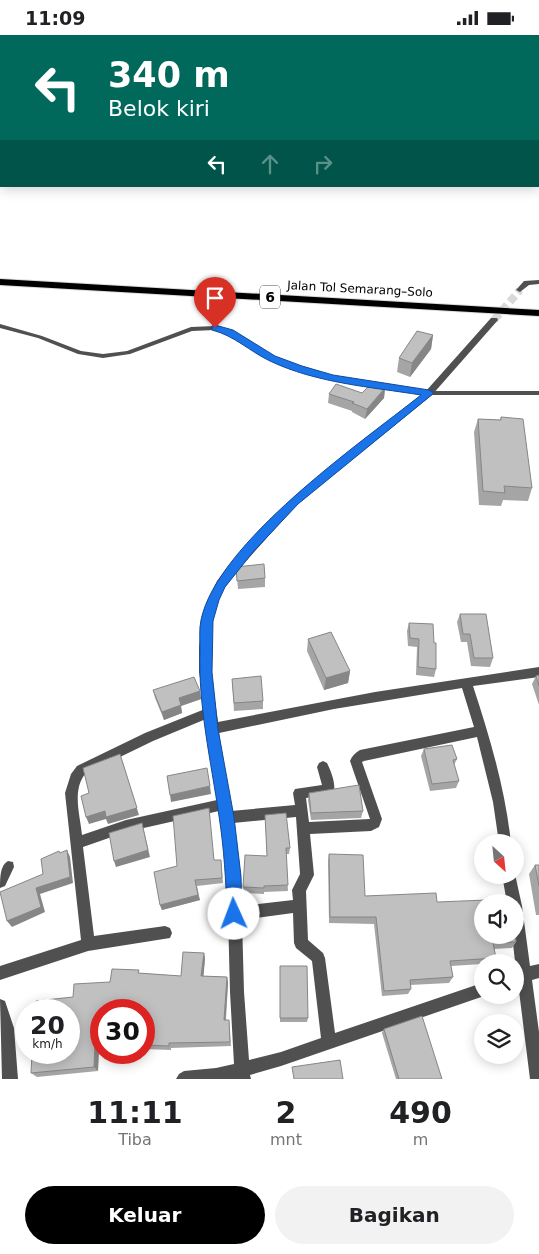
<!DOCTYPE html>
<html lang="id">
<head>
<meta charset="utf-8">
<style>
  :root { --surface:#fff; --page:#f2f2f2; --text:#202124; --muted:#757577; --accent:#000 }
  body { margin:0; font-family:"DejaVu Sans",sans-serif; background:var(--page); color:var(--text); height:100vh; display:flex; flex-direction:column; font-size:19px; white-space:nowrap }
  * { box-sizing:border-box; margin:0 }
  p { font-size:16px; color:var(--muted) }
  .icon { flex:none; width:28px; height:28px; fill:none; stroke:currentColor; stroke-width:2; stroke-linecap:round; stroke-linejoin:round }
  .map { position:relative; height:1044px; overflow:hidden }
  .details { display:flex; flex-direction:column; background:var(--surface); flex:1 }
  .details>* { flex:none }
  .hud { position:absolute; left:0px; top:0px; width:540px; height:152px; box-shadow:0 2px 12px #0003; background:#00695c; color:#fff; overflow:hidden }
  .needle { width:32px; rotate:153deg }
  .tools { position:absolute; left:474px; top:799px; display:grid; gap:10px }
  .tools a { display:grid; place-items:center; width:50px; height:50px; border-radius:50%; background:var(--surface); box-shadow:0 2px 12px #0003; font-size:25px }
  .speed { position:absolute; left:15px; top:964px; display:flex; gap:10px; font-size:25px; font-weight:700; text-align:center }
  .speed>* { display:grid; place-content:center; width:65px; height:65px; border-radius:50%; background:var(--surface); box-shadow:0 2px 12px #0003; line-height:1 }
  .speed small { font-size:12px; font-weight:400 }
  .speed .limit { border:8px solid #d22; background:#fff; color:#111 }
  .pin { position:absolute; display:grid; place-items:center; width:42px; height:42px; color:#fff; margin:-51px -21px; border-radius:50% 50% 50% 0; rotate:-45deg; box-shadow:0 0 5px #0007 }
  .pin .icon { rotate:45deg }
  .me { position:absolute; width:55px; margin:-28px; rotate:358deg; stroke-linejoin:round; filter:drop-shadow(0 0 4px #0008) }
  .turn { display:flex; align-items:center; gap:18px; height:105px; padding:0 25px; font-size:22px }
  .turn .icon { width:65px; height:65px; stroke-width:2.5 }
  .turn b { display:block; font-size:35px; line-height:42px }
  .lanes { display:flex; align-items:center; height:48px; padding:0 25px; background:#0003; justify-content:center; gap:25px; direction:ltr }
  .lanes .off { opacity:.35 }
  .eta { display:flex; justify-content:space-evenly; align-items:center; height:85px; text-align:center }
  .eta b { font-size:30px; font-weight:800; line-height:35px }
  .primary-button { display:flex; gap:10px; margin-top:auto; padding:10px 25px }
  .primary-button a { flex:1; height:58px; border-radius:30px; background:var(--accent); color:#fff; font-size:20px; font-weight:800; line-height:58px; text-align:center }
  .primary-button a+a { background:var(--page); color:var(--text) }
  .status { display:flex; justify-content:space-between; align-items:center; height:35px; padding:0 25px; background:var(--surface); direction:ltr }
  .status svg { height:14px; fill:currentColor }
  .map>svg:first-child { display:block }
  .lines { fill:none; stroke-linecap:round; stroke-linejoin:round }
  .street-tunnel { stroke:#d9d9d9; stroke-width:8; stroke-dasharray:8 4; stroke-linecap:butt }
  .highway-casing { stroke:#dbdbdb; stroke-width:2 }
  .lane { fill:#505050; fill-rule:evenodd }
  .street { fill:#505050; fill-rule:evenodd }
  .secondary { fill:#1d1d1d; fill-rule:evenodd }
  .highway { fill:#000; fill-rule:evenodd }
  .wall { fill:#a5a5a5 }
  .shaded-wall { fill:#868686 }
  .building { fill:#c0c0c0; stroke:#868686 }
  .route { fill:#1a73e8; stroke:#114b97 }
  .labels { text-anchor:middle; stroke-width:5; stroke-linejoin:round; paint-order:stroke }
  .far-street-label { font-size:12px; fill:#000; stroke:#fff }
  .shield { fill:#fff; stroke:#4c4c4c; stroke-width:1 }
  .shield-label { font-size:14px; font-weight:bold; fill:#000 }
</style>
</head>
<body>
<div class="status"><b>11:09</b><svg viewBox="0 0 49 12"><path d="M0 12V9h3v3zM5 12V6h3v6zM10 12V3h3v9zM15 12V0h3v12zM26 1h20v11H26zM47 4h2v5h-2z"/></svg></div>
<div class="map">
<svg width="539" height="1044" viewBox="0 0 539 1044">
  <rect width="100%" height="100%" fill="#fff"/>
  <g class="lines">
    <path class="street-tunnel" d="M494,285L520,255"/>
    <g class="highway-casing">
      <path id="highway" d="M0,244L539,275V281L0,250Z"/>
    </g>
    <g class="lane">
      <path d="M139,0H144L145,1H141Z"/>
      <path d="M0,289L42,301L81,316L103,319L127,316L191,292L215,291L232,296L274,322L301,333L333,341L429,356H539V360H429L333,345L297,335L270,324L228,298L215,295L192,296L130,319L103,323L78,319L38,303L0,293Z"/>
    </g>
    <g class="street">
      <rect x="58" y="0" width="5" height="1"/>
      <rect x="425" y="0" width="4" height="1"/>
      <rect x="0" y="37" width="1" height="4"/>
      <rect x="0" y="76" width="1" height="4"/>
      <rect x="0" y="92" width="1" height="4"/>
      <rect x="0" y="118" width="1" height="4"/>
      <rect x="0" y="137" width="1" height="4"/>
      <path d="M539,245V249L529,250L520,257L516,255L524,246Z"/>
      <path d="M491,283H497L498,285L432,360L297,469L239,534L225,552L218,565L212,586L209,612L211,637L218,687L375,657L539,632V642L473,651C490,703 505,753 511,808H499L493,767L477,702L364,726L362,727L382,784L379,792L371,796L310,799L314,840L306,856L308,905L323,918L325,923L335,998L482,948V960H487L281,1031L250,1040L251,1044H176L179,1039L184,1036L216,1033L234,1029L230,957L227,841L219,776L126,797L83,812L94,901L165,891L170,893L172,898L170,903L88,916L0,945V931L81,905L65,758L71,739L77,731L145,698L205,674L199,637V612L202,586L208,565L217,546L231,528L291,465L426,356ZM462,653L474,692L360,715C355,718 352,721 350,726L370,784L309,787L306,763L333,759C337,751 331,736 327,728L323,726L319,728L317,732L322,750L295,754L293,758L295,770L231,776L219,698L334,674ZM206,684L217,765L126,785L82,800C80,779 72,756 85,739L153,706ZM296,782L300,839L292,855L293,865L241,871V841L233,788ZM293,878L294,908L296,913L312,926L321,1003L281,1017L249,1025L244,957L242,885Z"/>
      <path d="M8,826L13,827L14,832L5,851L0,853C0,843 0,830 8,826Z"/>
      <path d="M515,839L522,871L530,931L539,929V943L532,945L539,997V1044H530L518,948L515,949V935H516L512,900H515V868H507L502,840H515Z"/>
      <path d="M0,964L5,966L14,993L18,1044H2Z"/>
    </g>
    <path class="secondary" d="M0,7L1,8V10L0,11Z"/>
    <use href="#highway" class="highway"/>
  </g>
  <g class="wall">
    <path d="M169,0H312L313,1H170Z"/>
    <path d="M433,300L431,314L410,342L397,337L399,323Z"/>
    <path d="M385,353L384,363L365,384L352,377V376L328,368L329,359L362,358Z"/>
    <path d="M501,382L532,453L528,466L503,465L501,471L479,470L474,397L478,384L500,385Z"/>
    <path d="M236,532L265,543V552L238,554Z"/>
    <path d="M460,579L493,623L490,632L471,631L467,607H461L457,587Z"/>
    <path d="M409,588L436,634L434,642L416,640L417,612L408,611L407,596Z"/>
    <path d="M308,604L350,636L348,648L324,655L307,616Z"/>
    <path d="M539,640V670L532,649L536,641Z"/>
    <path d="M232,644L263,666V674L234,676Z"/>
    <path d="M153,655L200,656L201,664L181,671L182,678L164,685L155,663Z"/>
    <path d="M424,714L457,724L454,730L459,746L456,753L430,756L421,721Z"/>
    <path d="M309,758L363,776L361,783L311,785L308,765Z"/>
    <path d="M265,780L290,813L289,819H286L288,856L264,857V859L244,858L243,852L267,821Z"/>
    <path d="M329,819L365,861L437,867L515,895L516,907L512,913L494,914L496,923L492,928H482V929L451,931L453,942L449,948L410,950L411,954L408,959L382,961L374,889L329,888L328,826Z"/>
    <path d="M215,825H221L223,848L197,851L200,865L162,875L160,870Z"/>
    <path d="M535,830H539V880H536L529,839Z"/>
    <path d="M204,918L205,924L203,941L227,942L228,948L226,985H229L231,1011L171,1013V1015L144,1014V975H101V1013H99L98,1036L37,1042L31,1038L73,962L110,947L140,938L181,941Z"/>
    <path d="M280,931L308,983L307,987H280Z"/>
    <path d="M384,994L442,1044H396L382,998Z"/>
  </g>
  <g class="shaded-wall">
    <path d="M433,300L431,314L410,342L412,328Z"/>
    <path d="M385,353L384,363L365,384L367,374Z"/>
    <path d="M350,636L348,648L324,655L326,643Z"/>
    <path d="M200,656L201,664L181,671L182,678L164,685L162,677L179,663Z"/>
    <path d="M120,719L139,780L108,789L106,784L89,789L86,782Z"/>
    <path d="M210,751L211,759L171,767L170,760Z"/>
    <path d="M142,788L150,822L116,832L114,826Z"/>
    <path d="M67,815L70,822L73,848L40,859L45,877L12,892L7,886L36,853Z"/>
    <path d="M198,860L200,865L162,875L160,870Z"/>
    <path d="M204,918L205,924L203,947L201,941Z"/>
    <path d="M227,942L228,948L225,990L224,985Z"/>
    <path d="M95,1008L99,1013L98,1036L94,1032Z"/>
  </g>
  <g class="building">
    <path d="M181,0H312L313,1H182Z"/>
    <path d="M433,0H539V66V1H433Z"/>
    <path d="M417,296L433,300L412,328L399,323Z"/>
    <path d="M372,348L385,353L367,374L352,368L354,367L329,359L336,349L362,358Z"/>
    <path d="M501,382L523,384L532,453L504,451L505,458L483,456L478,384L501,385Z"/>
    <path d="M264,529L265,543L237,546L236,532Z"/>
    <path d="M460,579H486L493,623H474L470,599H463Z"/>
    <path d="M409,588L433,589L434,608H436V634L418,632L419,604L410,603Z"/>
    <path d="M331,597L350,636L326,643L308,604Z"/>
    <path d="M539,640V651L536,641Z"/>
    <path d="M261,641L263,666L234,668L232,644Z"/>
    <path d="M194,642L200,656L179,663L181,670L162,677L153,655Z"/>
    <path d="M452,710L457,724L453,725L459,746L432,749L424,714Z"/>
    <path d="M120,719L137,773L106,782L105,776L86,782L81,761L89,758L83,733Z"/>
    <path d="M207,733L210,751L170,760L167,741Z"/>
    <path d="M359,750L363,776L311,778L309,758Z"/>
    <path d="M209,773L214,825H221L222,843L195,845L198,860L160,870L154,837L177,831L173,781Z"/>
    <path d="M286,778L290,813H286L288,850L264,851V853L243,852L245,820L267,821L265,780Z"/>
    <path d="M142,788L148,815L114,826L109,798Z"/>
    <path d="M67,815L70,842L36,853L41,872L7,886L0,857L43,839L41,824L59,816L60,818Z"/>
    <path d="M329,819L363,820L365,861L436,858L437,867L512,864V868H482V900H515V895L516,907L493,908L496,923L450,926L453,942L410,945L411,954L384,956L376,882H330Z"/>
    <path d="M535,830H539V851Z"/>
    <path d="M515,880L518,892L515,894Z"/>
    <path d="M183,917L204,918L201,941L227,942L224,985H229L230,1007L169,1008V1011L144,1010V975H101V1008H95L94,1032L31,1038L32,1018H69V975H35L36,966L73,962L74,949L110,947L112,934L139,935L138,938L181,941Z"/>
    <path d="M280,931H307L308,983H280Z"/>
    <path d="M422,981L442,1044H399L384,994Z"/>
    <path d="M340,1025L343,1044H294L292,1032Z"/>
  </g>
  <path class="route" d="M215,290L233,295L275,321L302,331L333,340L429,355L434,358L298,469L253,517L225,552L219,565L213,586L212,637L218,694L234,782L241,841L242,879L240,884L234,887L229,884L227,879C226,846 224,813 219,781C211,726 198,671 200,615C200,605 199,594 201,585C217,508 359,409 421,360C371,352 316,348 270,326C249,316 235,301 212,295V291Z"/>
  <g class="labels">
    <g class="far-street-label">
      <text transform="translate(360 254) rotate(3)" y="4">Jalan Tol Semarang–Solo</text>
    </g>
    <rect class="shield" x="260" y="250.5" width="20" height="23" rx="4"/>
    <g class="shield-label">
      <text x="270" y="267">6</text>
    </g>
  </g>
</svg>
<div class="tools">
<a><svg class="needle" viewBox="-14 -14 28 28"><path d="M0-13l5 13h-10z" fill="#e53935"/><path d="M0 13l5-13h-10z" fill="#757577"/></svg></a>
<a><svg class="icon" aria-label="sound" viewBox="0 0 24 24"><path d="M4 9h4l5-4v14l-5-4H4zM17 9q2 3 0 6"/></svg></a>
<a><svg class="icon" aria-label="search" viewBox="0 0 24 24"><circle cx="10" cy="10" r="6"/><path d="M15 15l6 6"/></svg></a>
<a><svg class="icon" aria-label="layers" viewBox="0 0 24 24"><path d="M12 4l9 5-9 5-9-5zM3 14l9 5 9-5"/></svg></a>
</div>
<div class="speed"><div>20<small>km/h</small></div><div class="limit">30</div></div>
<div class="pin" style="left:215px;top:293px;background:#d93025"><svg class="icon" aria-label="arrive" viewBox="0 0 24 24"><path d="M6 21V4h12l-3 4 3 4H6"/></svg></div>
<svg class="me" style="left:234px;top:879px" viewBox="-20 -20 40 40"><circle r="19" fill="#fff"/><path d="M0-13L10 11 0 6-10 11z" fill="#1a73e8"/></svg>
<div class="hud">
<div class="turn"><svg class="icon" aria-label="left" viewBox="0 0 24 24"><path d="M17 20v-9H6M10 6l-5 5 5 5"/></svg><div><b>340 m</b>Belok kiri</div></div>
<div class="lanes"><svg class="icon" aria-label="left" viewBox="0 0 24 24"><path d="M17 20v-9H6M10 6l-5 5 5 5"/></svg><svg class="icon off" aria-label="ahead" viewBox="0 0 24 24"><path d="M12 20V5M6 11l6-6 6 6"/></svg><svg class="icon off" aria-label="right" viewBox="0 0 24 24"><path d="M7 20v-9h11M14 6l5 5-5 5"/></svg></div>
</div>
</div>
<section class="details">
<div class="eta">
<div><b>11:11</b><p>Tiba</p></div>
<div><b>2</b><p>mnt</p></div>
<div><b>490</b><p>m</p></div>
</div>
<div class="primary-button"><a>Keluar</a><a>Bagikan</a></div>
</section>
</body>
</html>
